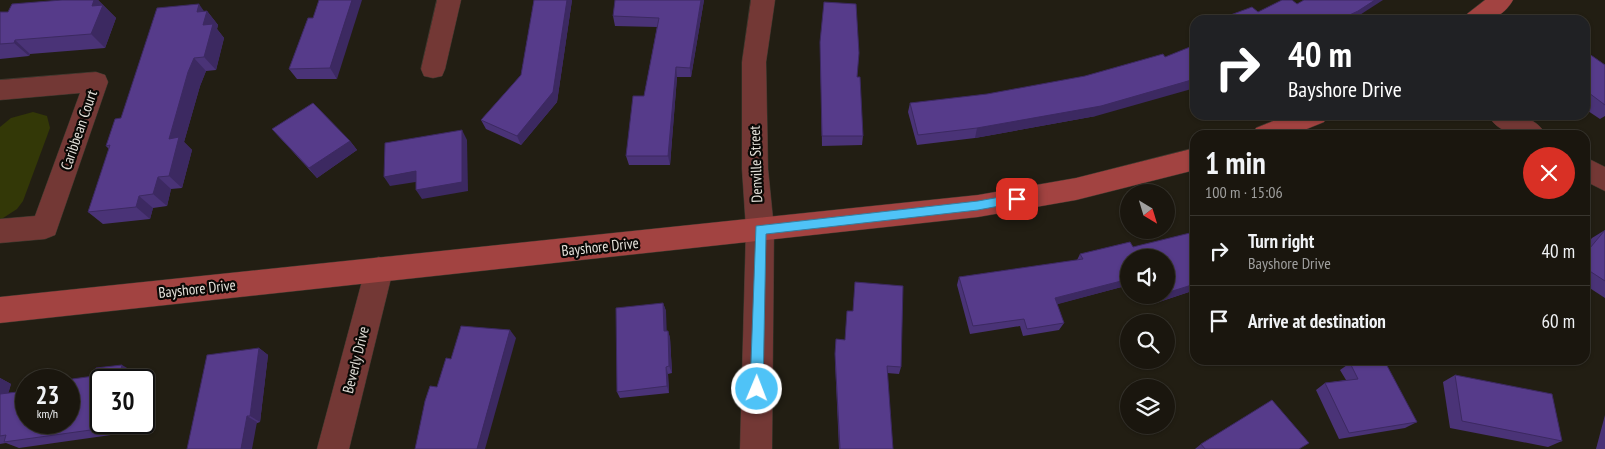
<!DOCTYPE html>
<html lang="en">
<head>
<meta charset="utf-8">
<style>
  :root { --surface:#1a160e; --page:#27231c; --text:#f1f3f6; --muted:#9f9f9e; --line:#38352e }
  body { margin:0; font-family:"PT Sans Narrow",sans-serif; background:var(--page); color:var(--text); height:100vh; display:flex; flex-direction:column; font-size:19px; white-space:nowrap }
  * { box-sizing:border-box; margin:0 }
  p { font-size:16px; color:var(--muted) }
  .icon { flex:none; width:28px; height:28px; fill:none; stroke:currentColor; stroke-width:2; stroke-linecap:round; stroke-linejoin:round }
  .map { position:relative; flex:1; overflow:hidden }
  .panel { position:absolute; left:1190px; top:130px; width:400px; height:235px; display:flex; flex-direction:column; background:var(--surface); border-radius:15px; box-shadow:0 1px 4px #0004,0 0 0 1px var(--line) }
  .panel>* { flex:none }
  .top-card { position:absolute; left:1190px; top:15px; width:400px; height:105px; border-radius:15px; box-shadow:0 1px 4px #0004,0 0 0 1px var(--line); background:#202124; color:#fff; overflow:hidden }
  .needle { width:32px; rotate:142deg }
  .fabs { position:absolute; left:1120px; top:184px; display:grid; gap:10px }
  .fabs a { display:grid; place-items:center; width:55px; height:55px; border-radius:50%; background:var(--surface); box-shadow:0 1px 4px #0004,0 0 0 1px var(--line); font-size:25px }
  .speed { position:absolute; left:15px; top:369px; display:flex; gap:10px; font-size:25px; font-weight:700; text-align:center }
  .speed>* { display:grid; place-content:center; width:65px; height:65px; border-radius:50%; background:var(--surface); box-shadow:0 1px 4px #0004,0 0 0 1px var(--line); line-height:1 }
  .speed small { font-size:12px; font-weight:400 }
  .speed .limit { border:2px solid #111; border-radius:8px; background:#fff; color:#111 }
  .pin { position:absolute; display:grid; place-items:center; width:42px; height:42px; color:#fff; margin:-21px; border-radius:10px; box-shadow:0 2px 8px #0006 }
  .me { position:absolute; width:55px; margin:-28px; rotate:1deg; stroke-linejoin:round; filter:drop-shadow(0 0 4px #0008) }
  .turn { display:flex; align-items:center; gap:18px; height:105px; padding:0 15px; font-size:22px }
  .turn .icon { width:65px; height:65px; stroke-width:2.5 }
  .turn b { display:block; font-size:35px; line-height:42px }
  .round { display:grid; place-items:center; flex:none; width:52px; height:52px; border-radius:26px; background:var(--page) }
  .head { display:flex; align-items:center; justify-content:space-between; height:85px; padding:0 15px }
  h1 { font-size:30px; font-weight:700; line-height:38px }
  ul { padding:0; list-style:none }
  li { display:flex; align-items:center; gap:15px; height:70px; padding:0 15px; border-top:1px solid var(--line) }
  li div { flex:1 }
  li b { display:block; font-size:19px }
  li em { font-style:normal }
  .map>svg:first-child { display:block }
  .green { fill:#333807 }
  .lines { fill:none; stroke-linecap:round; stroke-linejoin:round }
  .street-casing { stroke:#3d392f; stroke-width:1 }
  .secondary-casing { stroke:#3d392f; stroke-width:1 }
  .street { fill:#733835; fill-rule:evenodd }
  .secondary { fill:#a24341; fill-rule:evenodd }
  .wall { fill:#4a3377 }
  .shaded-wall { fill:#3c2961 }
  .building { fill:#563b8a; stroke:#3c2961 }
  .route { fill:#4fc3f7; stroke:#337fa1 }
  .labels { text-anchor:middle; stroke-width:4.5; stroke-linejoin:round; paint-order:stroke }
  .street-label { font-size:15px; fill:#e3e0d9; stroke:#0a0805 }
</style>
</head>
<body>
<div class="map">
<svg width="1605" height="449" viewBox="0 0 1605 449">
  <rect width="100%" height="100%" fill="#221e13"/>
  <path class="green" d="M33,112L47,116L50,128L23,201L17,209L0,220V127L11,118Z"/>
  <g class="lines">
    <g class="street-casing">
      <g id="street">
        <path d="M437,0H461L445,69L442,76L433,78L424,76L421,69Z"/>
        <path d="M751,0H775L766,62L768,169L774,229L772,449H740L746,229L742,169V62Z"/>
        <path d="M96,72L105,75L108,82L55,235L45,239L0,243V219L35,216L80,93L0,100V80Z"/>
        <path d="M1488,115C1510,115 1534,113 1546,135C1524,135 1500,137 1488,115Z"/>
        <path d="M1585,157L1605,167V191L1585,181Z"/>
        <path d="M379,257L389,261L393,270L349,449H317L365,270L369,261Z"/>
      </g>
    </g>
    <g class="secondary-casing">
      <g id="secondary">
        <path d="M1485,0H1513C1501,21 1485,20 1463,20L1467,14Z"/>
        <path d="M1288,115H1328L1324,122L1292,135H1252L1256,128Z"/>
        <path d="M1195,148V170L1076,200L978,217L0,323V297L978,195L1076,178Z"/>
      </g>
    </g>
    <use href="#street" class="street"/>
    <use href="#secondary" class="secondary"/>
  </g>
  <g class="wall">
    <path d="M62,0H98L116,18L105,48L30,54L29,56L0,59V12H8Z"/>
    <path d="M534,0H572L557,102L521,145L486,129L481,120L521,75Z"/>
    <path d="M704,0L691,77H677L670,165H629L626,156L644,96L657,27L615,26L613,16Z"/>
    <path d="M205,11H207L218,25L217,29L224,38L216,70L206,71L200,86L184,142L192,150L182,188L171,189L167,206L153,208L150,219L103,224L88,212L109,149L106,146L121,118Z"/>
    <path d="M308,18L337,79H297L289,69Z"/>
    <path d="M820,42L857,77L863,136L862,145L822,146Z"/>
    <path d="M1585,51L1605,65V116L1600,119L1585,109Z"/>
    <path d="M910,103L1096,116L975,138L917,145L908,112Z"/>
    <path d="M272,129L350,141L357,150L317,178Z"/>
    <path d="M1605,230V298L1585,285V246L1592,238Z"/>
    <path d="M1195,232V290L1153,304L1148,295H1166V258H1129V285L1057,304L1064,323L1059,330L1023,336L1020,326L970,334L957,285L959,277L1077,260L1080,254L1130,242L1133,247Z"/>
    <path d="M855,282L901,367L899,374L887,373L893,449H839L835,361L836,339L845,340L853,311Z"/>
    <path d="M663,303L666,311V331H668L670,338L672,373L668,374L669,393L620,398L617,392Z"/>
    <path d="M259,348L268,355L260,422L187,449Z"/>
    <path d="M1350,363L1417,422L1405,428L1339,439L1316,390L1325,383L1346,380L1340,370Z"/>
    <path d="M134,372L118,434L19,448L6,443L0,444V378L11,384L8,393L26,422Z"/>
    <path d="M1455,375L1562,441L1548,447L1450,428L1443,382Z"/>
    <path d="M1605,415V449H1596Z"/>
    <path d="M1201,444L1299,449H1195Z"/>
  </g>
  <g class="shaded-wall">
    <path d="M94,0H98L116,18L105,48L91,34L92,6Z"/>
    <path d="M352,0H362L337,79L330,68Z"/>
    <path d="M567,0H572L557,102L521,145L517,136Z"/>
    <path d="M701,0H704L691,77L690,68Z"/>
    <path d="M1375,0H1383L1352,20H1339Z"/>
    <path d="M199,4L206,14L207,11L218,25L217,29L224,38L216,70L204,57L203,25L197,12Z"/>
    <path d="M15,40L30,54L29,56L14,43Z"/>
    <path d="M194,58L206,71L200,86L184,142L192,150L182,188L169,176V139L188,72Z"/>
    <path d="M676,67L677,77L670,165L668,156Z"/>
    <path d="M1195,79V88L1096,116L975,138L977,128Z"/>
    <path d="M462,130L467,140L468,191L422,199L416,190Z"/>
    <path d="M350,141L357,150L317,178L309,168Z"/>
    <path d="M416,171L422,181L390,186L384,177Z"/>
    <path d="M158,177L171,189L167,206L153,194Z"/>
    <path d="M139,196L153,208L150,219L136,207Z"/>
    <path d="M1129,279V285L1051,306L1055,298Z"/>
    <path d="M1195,284V290L1153,304L1159,296L1166,295V293Z"/>
    <path d="M663,303L666,311L667,339L664,331Z"/>
    <path d="M510,330L516,338L485,449H477Z"/>
    <path d="M668,331L670,338L672,373L669,366Z"/>
    <path d="M259,348L268,355L260,422L250,416Z"/>
    <path d="M122,365L134,372L132,380H118Z"/>
    <path d="M666,367L668,374L669,393L667,386Z"/>
    <path d="M0,378L11,384L6,402L0,400Z"/>
    <path d="M247,416L257,422L252,449H241Z"/>
    <path d="M107,422H121L118,434L105,428Z"/>
  </g>
  <g class="building">
    <path d="M62,0H94L92,6L103,5L91,34L15,40L14,43L0,44V12H8L12,4Z"/>
    <path d="M319,0H352L330,68L289,69L308,18H313Z"/>
    <path d="M534,0H567L553,92L517,136L481,120L521,75Z"/>
    <path d="M615,0H701L690,68L676,67L668,156H626L633,96H644L659,18L613,16Z"/>
    <path d="M1282,0H1292L1297,4L1304,0H1375L1358,11L1339,20H1217L1252,7L1258,12Z"/>
    <path d="M824,2L856,4L859,53L857,77H860L863,136H822L820,42Z"/>
    <path d="M199,4L197,12L207,11L203,25L213,24L204,57L194,58L188,72L169,139L179,137L169,176L158,177L153,194L139,196L136,207L88,212L110,145L106,146L115,119L121,118L157,8Z"/>
    <path d="M1195,45V79L1101,106L977,128L918,135L910,103L987,94L1085,76L1163,54L1165,57Z"/>
    <path d="M1585,51L1605,65V105L1585,90Z"/>
    <path d="M313,103L350,141L309,168L272,129Z"/>
    <path d="M462,130V182L416,190V171L384,177L385,143Z"/>
    <path d="M1605,230V281L1585,268V254Z"/>
    <path d="M1194,232H1195V284L1166,293V258H1129V279L1055,298L1064,323L1027,329L1024,319L973,326L959,277L1083,259L1080,254L1130,242L1133,247Z"/>
    <path d="M855,282L903,286L901,367L887,366L893,449H840L835,354L836,339L845,340L847,311H853Z"/>
    <path d="M663,303L664,331H668L669,366L666,367L667,386L617,392L616,308Z"/>
    <path d="M461,326L510,330L477,449H415L425,401L430,386L437,387L446,358L451,359Z"/>
    <path d="M259,348L250,416H247L241,449H187L207,355Z"/>
    <path d="M1368,360H1384L1417,422L1349,433L1325,383L1358,379L1350,363Z"/>
    <path d="M122,365L118,380H101V422H107L105,428L4,442L6,435L0,436V394L26,391V422H69V380H65L94,376L96,368Z"/>
    <path d="M1455,375L1552,394L1562,441L1462,421Z"/>
    <path d="M1272,400L1309,443L1299,449H1205L1201,444Z"/>
  </g>
  <path class="route" d="M1017,194L1021,196V202L978,210L766,234L763,389L761,393L757,395L752,393L750,389L756,226L978,201Z"/>
  <g class="labels">
    <g class="street-label">
      <text transform="translate(79 130) rotate(-71)" y="5">Caribbean Court</text>
      <text transform="translate(756 164) rotate(-92)" y="5">Denville Street</text>
      <text transform="translate(600 247) rotate(-6)" y="5">Bayshore Drive</text>
      <text transform="translate(197 289) rotate(-6)" y="5">Bayshore Drive</text>
      <text transform="translate(356 360) rotate(-76)" y="5">Beverly Drive</text>
    </g>
  </g>
</svg>
<div class="fabs">
<a><svg class="needle" viewBox="-14 -14 28 28"><path d="M0-13l5 13h-10z" fill="#e53935"/><path d="M0 13l5-13h-10z" fill="#9f9f9e"/></svg></a>
<a><svg class="icon" aria-label="sound" viewBox="0 0 24 24"><path d="M4 9h4l5-4v14l-5-4H4zM17 9q2 3 0 6"/></svg></a>
<a><svg class="icon" aria-label="search" viewBox="0 0 24 24"><circle cx="10" cy="10" r="6"/><path d="M15 15l6 6"/></svg></a>
<a><svg class="icon" aria-label="layers" viewBox="0 0 24 24"><path d="M12 4l9 5-9 5-9-5zM3 14l9 5 9-5"/></svg></a>
</div>
<div class="speed"><div>23<small>km/h</small></div><div class="limit">30</div></div>
<div class="pin" style="left:1017px;top:199px;background:#d93025"><svg class="icon" aria-label="arrive" viewBox="0 0 24 24"><path d="M6 21V4h12l-3 4 3 4H6"/></svg></div>
<svg class="me" style="left:757px;top:389px" viewBox="-20 -20 40 40"><circle r="17" fill="#4fc3f7" stroke="#fff" stroke-width="3"/><path d="M0-11L8 9 0 5-8 9z" fill="#fff"/></svg>
<div class="top-card">
<div class="turn"><svg class="icon" aria-label="right" viewBox="0 0 24 24"><path d="M7 20v-9h11M14 6l5 5-5 5"/></svg><div><b>40 m</b>Bayshore Drive</div></div>
</div>
<section class="panel">
<div class="head"><div><h1>1 min</h1><p>100 m · 15:06</p></div><a class="round" style="background:#d93025;color:#fff"><svg class="icon" aria-label="close" viewBox="0 0 24 24"><path d="M6 6l12 12M18 6L6 18"/></svg></a></div>
<ul>
<li><svg class="icon" aria-label="right" viewBox="0 0 24 24"><path d="M7 20v-9h11M14 6l5 5-5 5"/></svg><div><b>Turn right</b><p>Bayshore Drive</p></div><em>40 m</em></li>
<li><svg class="icon" aria-label="arrive" viewBox="0 0 24 24"><path d="M6 21V4h12l-3 4 3 4H6"/></svg><div><b>Arrive at destination</b></div><em>60 m</em></li>
</ul>
</section>
</div>
</body>
</html>
